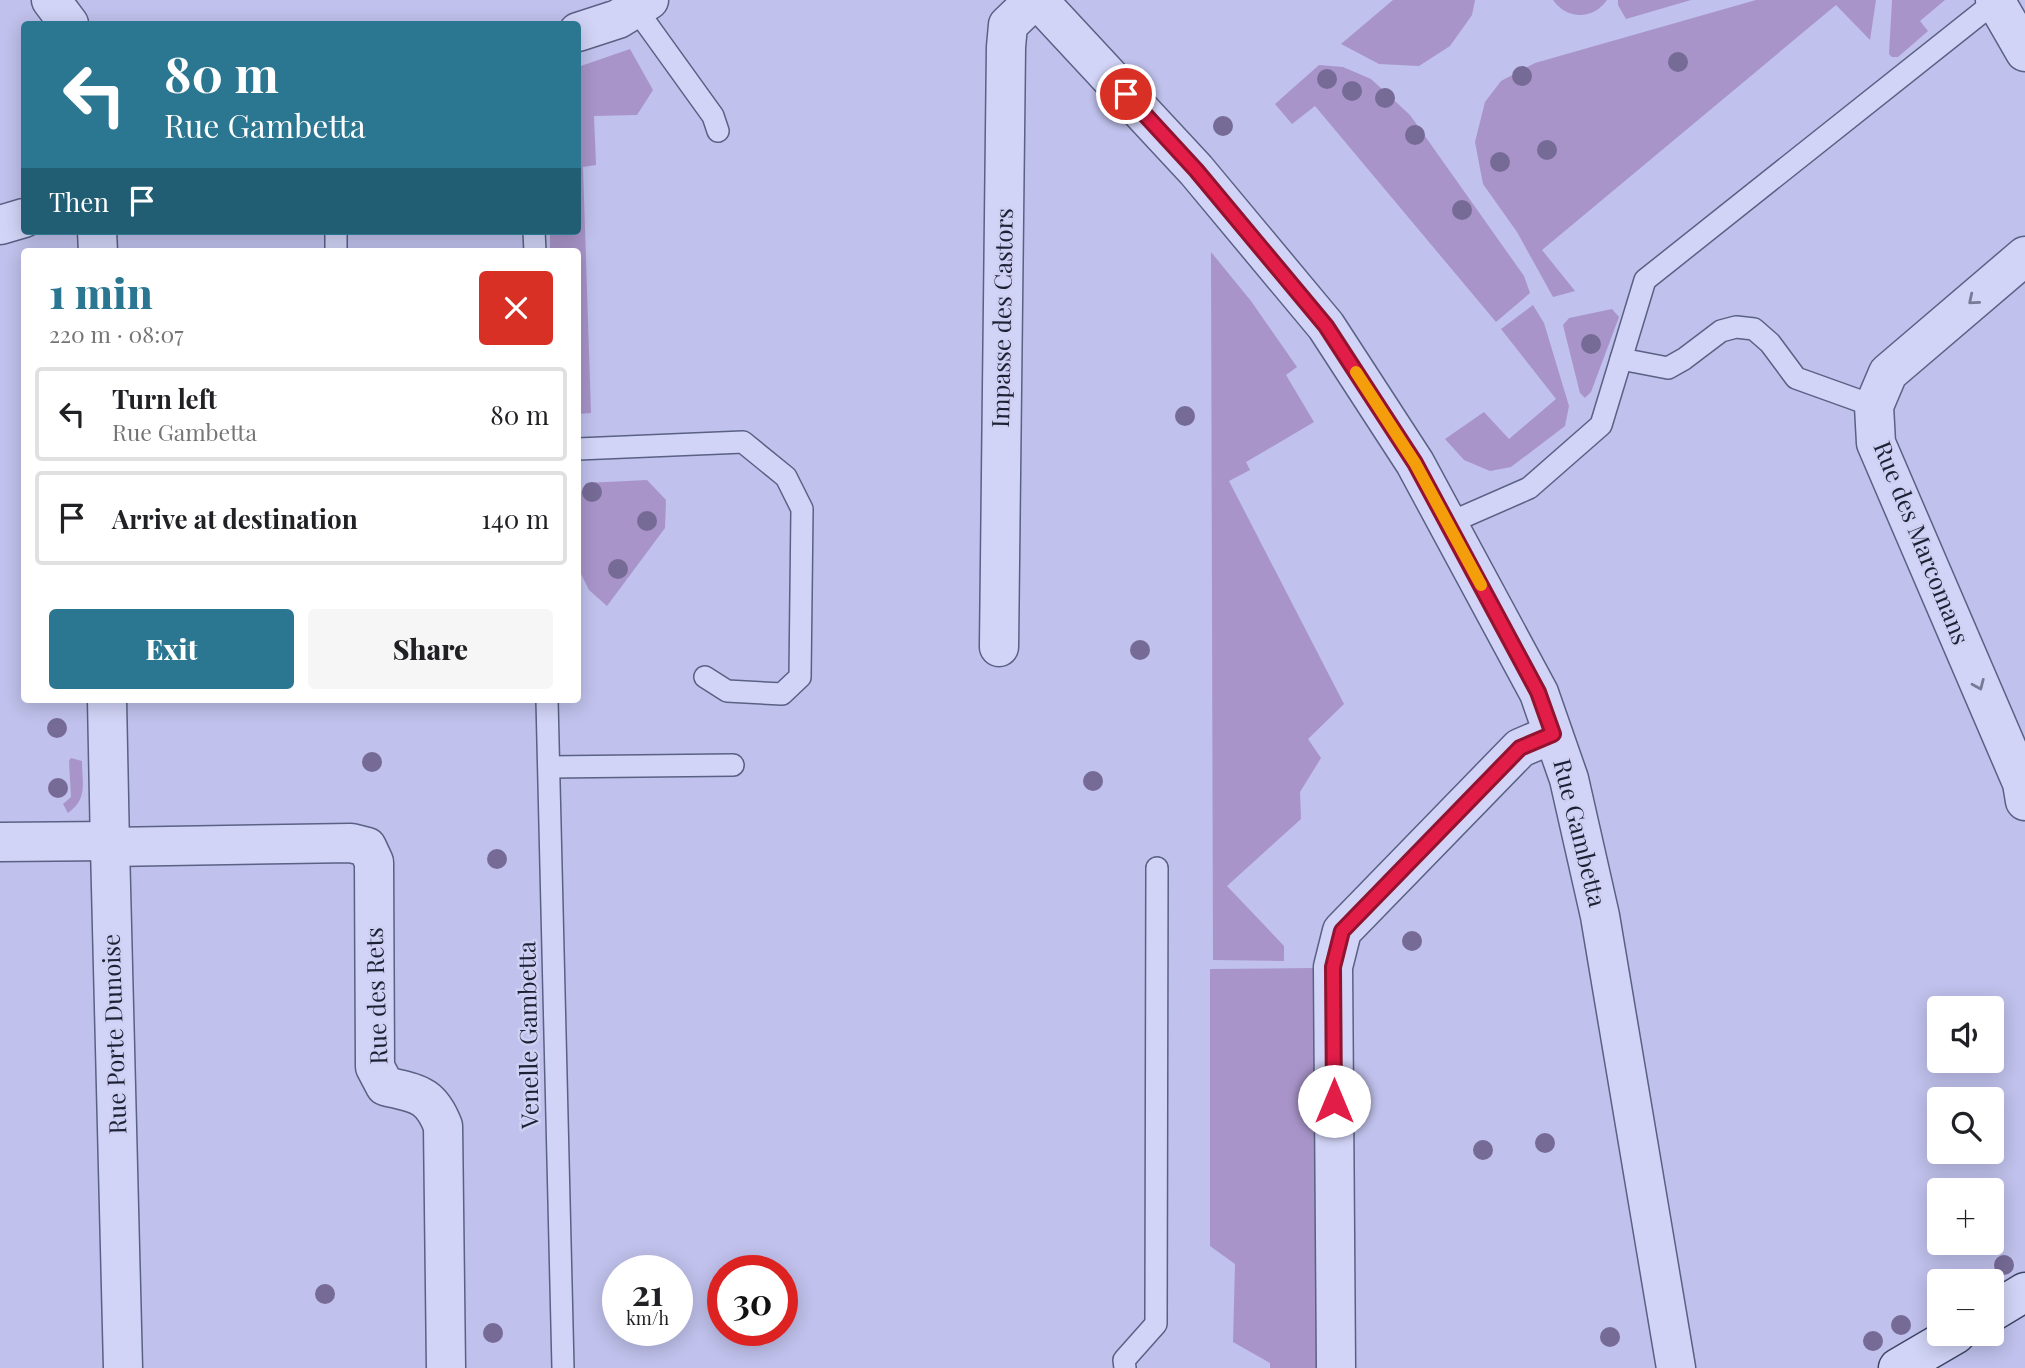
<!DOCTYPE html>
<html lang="en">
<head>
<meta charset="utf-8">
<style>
  :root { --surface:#fff; --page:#f6f6f6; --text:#202124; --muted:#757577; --line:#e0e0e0; --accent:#2b7690 }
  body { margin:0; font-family:"Playfair Display",serif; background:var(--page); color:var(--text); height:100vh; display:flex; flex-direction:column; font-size:26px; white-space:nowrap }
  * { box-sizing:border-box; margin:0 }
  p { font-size:23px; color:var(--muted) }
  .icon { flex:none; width:38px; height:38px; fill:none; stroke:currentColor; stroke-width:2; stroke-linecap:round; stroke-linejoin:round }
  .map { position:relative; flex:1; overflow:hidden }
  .drawer { position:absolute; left:21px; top:248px; width:560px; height:455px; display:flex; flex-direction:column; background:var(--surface); border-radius:7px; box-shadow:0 4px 18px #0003 }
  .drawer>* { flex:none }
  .banner { position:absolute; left:21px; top:21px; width:560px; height:214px; border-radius:7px; box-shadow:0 4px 18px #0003; background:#2b7690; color:#fff; overflow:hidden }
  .controls { position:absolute; left:1927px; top:996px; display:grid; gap:14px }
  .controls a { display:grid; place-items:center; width:77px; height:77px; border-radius:7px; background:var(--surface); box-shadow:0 4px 18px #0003; font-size:35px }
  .speed { position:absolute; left:602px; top:1255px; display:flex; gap:14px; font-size:35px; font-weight:700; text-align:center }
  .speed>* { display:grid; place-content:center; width:91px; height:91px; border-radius:50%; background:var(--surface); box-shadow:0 4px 18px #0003; line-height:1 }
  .speed small { font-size:18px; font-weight:400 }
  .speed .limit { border:10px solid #d22; background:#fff; color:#111 }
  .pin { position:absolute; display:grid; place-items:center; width:60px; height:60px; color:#fff; margin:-30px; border:4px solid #fff; border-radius:50%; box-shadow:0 2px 7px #0007 }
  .me { position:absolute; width:77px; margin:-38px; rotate:0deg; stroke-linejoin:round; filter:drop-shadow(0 0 5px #0008) }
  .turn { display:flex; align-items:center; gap:24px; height:147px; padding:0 28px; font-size:32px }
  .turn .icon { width:91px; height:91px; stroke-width:2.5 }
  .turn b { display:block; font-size:49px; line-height:60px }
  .then { display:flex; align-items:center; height:66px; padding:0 28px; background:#0003; gap:14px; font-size:26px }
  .round { display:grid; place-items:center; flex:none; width:74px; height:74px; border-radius:7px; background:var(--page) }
  .overview { display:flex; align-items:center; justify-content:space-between; height:119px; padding:0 28px }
  h1 { font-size:42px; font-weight:800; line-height:52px; color:var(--accent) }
  .action { display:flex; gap:14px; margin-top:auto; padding:14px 28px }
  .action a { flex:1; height:80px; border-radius:7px; background:var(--accent); color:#fff; font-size:28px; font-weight:800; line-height:80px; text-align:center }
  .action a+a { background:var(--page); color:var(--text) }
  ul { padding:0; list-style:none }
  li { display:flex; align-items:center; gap:21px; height:94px; margin:0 14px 10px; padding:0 14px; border:4px solid var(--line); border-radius:7px }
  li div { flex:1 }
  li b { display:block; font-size:26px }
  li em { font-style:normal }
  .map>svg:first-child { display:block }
  .green { fill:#a894c9 }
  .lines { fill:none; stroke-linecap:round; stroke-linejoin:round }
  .service-casing { stroke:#596184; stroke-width:24 }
  .minor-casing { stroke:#596184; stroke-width:41 }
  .secondary-casing { stroke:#3c4665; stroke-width:41 }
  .service { stroke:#d2d4f7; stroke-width:21 }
  .minor { stroke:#d2d4f7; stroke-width:38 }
  .secondary { stroke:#d2d4f7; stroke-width:38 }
  .tree { fill:#766b96 }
  .oneway { stroke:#777b96 }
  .route-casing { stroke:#92132f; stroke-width:18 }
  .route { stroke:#e11d48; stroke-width:12 }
  .slow { stroke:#f59e0b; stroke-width:12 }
  .labels { text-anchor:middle; stroke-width:5; stroke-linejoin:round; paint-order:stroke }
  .street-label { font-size:24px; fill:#1c2234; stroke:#cfd0f3 }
</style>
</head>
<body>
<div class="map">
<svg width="2025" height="1368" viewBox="0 0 2025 1368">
  <rect width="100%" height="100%" fill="#c0c1ec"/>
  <g class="green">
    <path d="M1393,0H1475L1472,15L1450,46L1419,66L1379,64L1341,44Z"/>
    <path d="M1553,0H1607C1593,20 1567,20 1553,0Z"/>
    <path d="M1618,0H1691L1626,19L1618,5Z"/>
    <path d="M1756,0H1876L1870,40L1836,5L1542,250L1575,291L1553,297L1517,232L1483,184L1475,142L1485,102L1501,81L1535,63Z"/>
    <path d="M1892,0H1945L1920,21L1928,31L1898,57H1892L1889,54Z"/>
    <path d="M630,49L653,90L637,115L594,116L596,165L583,167L591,413L578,414V252H550V231H578V67Z"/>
    <path d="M1319,65L1343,67L1371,79L1410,115L1524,276L1530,293L1496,322L1315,106L1292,124L1275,104Z"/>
    <path d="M1211,252L1251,301L1297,367L1286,375L1314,422L1246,462L1250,470L1229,481L1344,704L1308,739L1321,758L1300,792L1301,819L1227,886L1284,946V961L1213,960Z"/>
    <path d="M1533,305L1544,323L1569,406L1565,426L1511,467L1490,471L1464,460L1445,439L1484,412L1509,439L1556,399L1501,329Z"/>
    <path d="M1612,309L1619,317L1591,392L1585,398L1580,393L1563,325L1569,318Z"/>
    <path d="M647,480L666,500L665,528L607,606L589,590L578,568V498L586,483Z"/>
    <path d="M71,758L82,761C82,784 88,799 68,813L63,804L71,797L69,761Z"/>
    <path d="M1313,968L1318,1368H1270V1363L1233,1342L1235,1264L1210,1246V969Z"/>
  </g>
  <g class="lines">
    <g class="service-casing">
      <g id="service">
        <path d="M636,9L713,116L718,131"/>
        <path d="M336,231V252"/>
        <path d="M534,231L535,252"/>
        <path d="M1621,359L1668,368L1684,359L1721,331L1736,327L1754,329L1770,343L1796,378L1874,406"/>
        <path d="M578,449L743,442L786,477L802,509L800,677L782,694L727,691L705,677"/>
        <path d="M1447,524L1529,488L1601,425L1645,280L1996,1"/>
        <path d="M547,700L563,1368"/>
        <path d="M549,767L733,765"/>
        <path d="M1125,1368L1124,1360L1156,1324L1157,868"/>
      </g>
    </g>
    <g class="minor-casing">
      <g id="minor">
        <path d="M51,0L69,24"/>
        <path d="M1038,0L1196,170L1326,326L1415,463L1539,693L1569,779L1600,916L1676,1368"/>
        <path d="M1995,0L2025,52"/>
        <path d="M578,32L618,19L649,0"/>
        <path d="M0,225L24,218"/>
        <path d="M97,231L98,252"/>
        <path d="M2025,256L1888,373L1874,406L1876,443L2022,783L2025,801"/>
        <path d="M999,647L1006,47L1008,25L1034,0"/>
        <path d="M107,700L110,847L123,1368"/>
        <path d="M0,842L111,841"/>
        <path d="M110,847L351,843L367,847L374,862L375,1067L385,1086C417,1094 430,1093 443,1126L446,1368"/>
        <path d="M1336,1368L1333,967L1342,931L1520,748L1553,734"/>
      </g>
    </g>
    <g class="secondary-casing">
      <g id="secondary">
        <path d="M1992,1312L2025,1292"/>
        <path d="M1898,1368L1956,1334"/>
      </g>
    </g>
    <use href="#service" class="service"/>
    <use href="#minor" class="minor"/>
    <use href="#secondary" class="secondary"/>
  </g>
  <g class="tree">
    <circle cx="1678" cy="62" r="10"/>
    <circle cx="1522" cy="76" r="10"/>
    <circle cx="1327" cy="79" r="10"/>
    <circle cx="1352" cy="91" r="10"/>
    <circle cx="1385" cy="98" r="10"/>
    <circle cx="1223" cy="126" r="10"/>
    <circle cx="1415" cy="135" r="10"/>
    <circle cx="1547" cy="150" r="10"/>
    <circle cx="1500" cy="162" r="10"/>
    <circle cx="1462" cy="210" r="10"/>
    <circle cx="1591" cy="344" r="10"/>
    <circle cx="1185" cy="416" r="10"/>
    <circle cx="592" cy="492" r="10"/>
    <circle cx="647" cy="521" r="10"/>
    <circle cx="618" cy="569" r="10"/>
    <circle cx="1140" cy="650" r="10"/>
    <circle cx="57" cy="728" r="10"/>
    <circle cx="372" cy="762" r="10"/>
    <circle cx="1093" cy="781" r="10"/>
    <circle cx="58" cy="788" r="10"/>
    <circle cx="497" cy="859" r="10"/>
    <circle cx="1412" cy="941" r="10"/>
    <circle cx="1545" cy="1143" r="10"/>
    <circle cx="1483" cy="1150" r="10"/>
    <circle cx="2004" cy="1265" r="10"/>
    <circle cx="325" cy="1294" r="10"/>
    <circle cx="1901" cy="1325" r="10"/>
    <circle cx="493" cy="1333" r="10"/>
    <circle cx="1610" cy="1337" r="10"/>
    <circle cx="1873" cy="1341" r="10"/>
  </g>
  <defs><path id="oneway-chevron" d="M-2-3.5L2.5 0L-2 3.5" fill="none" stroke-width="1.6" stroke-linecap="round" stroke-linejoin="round" transform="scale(1.75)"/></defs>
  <g class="oneway">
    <use href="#oneway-chevron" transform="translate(1973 300) rotate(140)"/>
    <use href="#oneway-chevron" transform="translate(1979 685) rotate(67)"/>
  </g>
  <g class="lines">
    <g class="route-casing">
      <path id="route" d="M1126,94L1196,170L1326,326L1415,463L1538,692L1553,734L1520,748L1342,931L1333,967L1334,1101"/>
    </g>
    <use href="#route" class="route"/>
    <path class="slow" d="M1356,372L1415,463L1481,585"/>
  </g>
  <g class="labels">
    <g class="street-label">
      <text transform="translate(1003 318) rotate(-89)" y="8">Impasse des Castors</text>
      <text transform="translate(1921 543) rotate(68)" y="8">Rue des Marcomans</text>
      <text transform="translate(1579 833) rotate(76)" y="8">Rue Gambetta</text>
      <text transform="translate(377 996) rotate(-92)" y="8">Rue des Rets</text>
      <text transform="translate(115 1034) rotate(-92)" y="8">Rue Porte Dunoise</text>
      <text transform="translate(529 1035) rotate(-91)" y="8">Venelle Gambetta</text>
    </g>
  </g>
</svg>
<div class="controls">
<a><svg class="icon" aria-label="sound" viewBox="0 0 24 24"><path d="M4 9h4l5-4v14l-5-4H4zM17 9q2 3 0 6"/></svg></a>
<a><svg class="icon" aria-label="search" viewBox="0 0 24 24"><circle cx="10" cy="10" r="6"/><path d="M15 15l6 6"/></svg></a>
<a>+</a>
<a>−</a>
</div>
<div class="speed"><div>21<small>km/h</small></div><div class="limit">30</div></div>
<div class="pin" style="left:1126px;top:94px;background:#d93025"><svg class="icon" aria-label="arrive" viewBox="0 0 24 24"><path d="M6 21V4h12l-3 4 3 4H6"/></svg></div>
<svg class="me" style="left:1334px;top:1101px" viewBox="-20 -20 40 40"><circle r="19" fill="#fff"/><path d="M0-13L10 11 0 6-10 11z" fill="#e11d48"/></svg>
<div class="banner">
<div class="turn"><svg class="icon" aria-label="left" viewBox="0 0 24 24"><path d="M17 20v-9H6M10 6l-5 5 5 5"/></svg><div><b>80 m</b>Rue Gambetta</div></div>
<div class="then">Then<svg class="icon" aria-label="arrive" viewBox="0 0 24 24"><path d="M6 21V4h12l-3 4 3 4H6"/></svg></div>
</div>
<section class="drawer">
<div class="overview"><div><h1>1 min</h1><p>220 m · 08:07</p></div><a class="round" style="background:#d93025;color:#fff"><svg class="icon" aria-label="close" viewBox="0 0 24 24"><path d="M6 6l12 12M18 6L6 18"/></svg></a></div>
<ul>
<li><svg class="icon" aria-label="left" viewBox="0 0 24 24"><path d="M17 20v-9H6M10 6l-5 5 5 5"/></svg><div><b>Turn left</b><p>Rue Gambetta</p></div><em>80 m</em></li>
<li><svg class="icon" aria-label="arrive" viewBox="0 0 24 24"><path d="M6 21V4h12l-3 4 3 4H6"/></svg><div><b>Arrive at destination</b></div><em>140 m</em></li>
</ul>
<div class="action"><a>Exit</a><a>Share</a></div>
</section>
</div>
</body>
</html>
